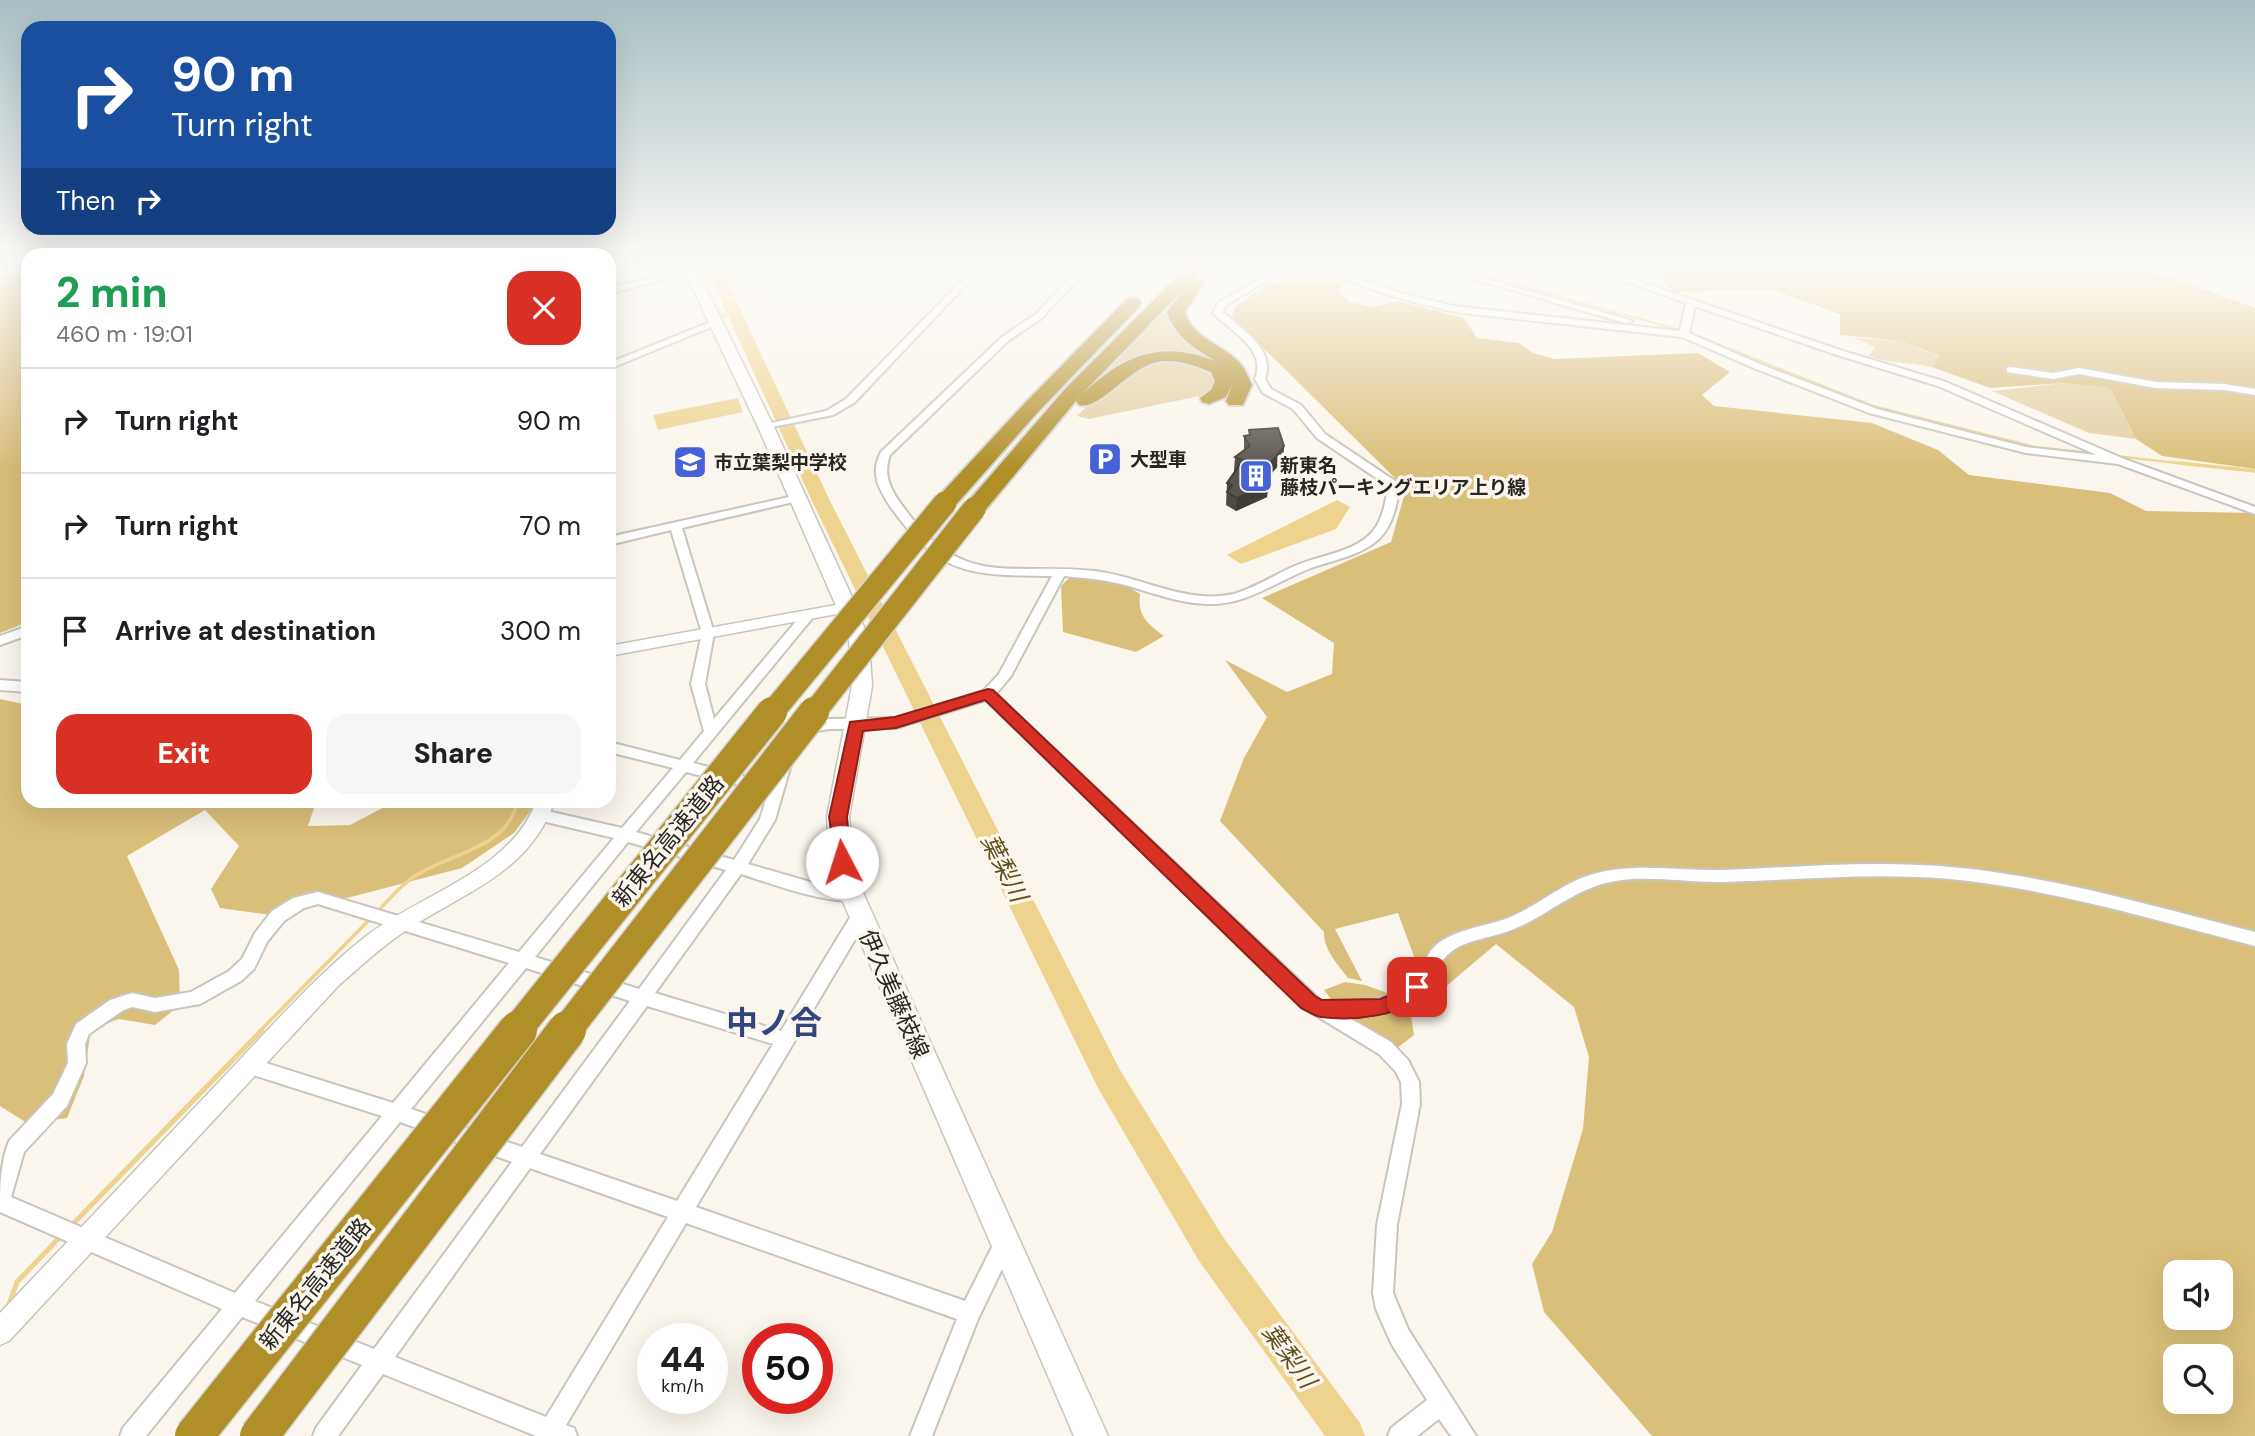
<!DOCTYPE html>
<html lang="en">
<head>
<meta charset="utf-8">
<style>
  :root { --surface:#fff; --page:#f6f6f6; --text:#202124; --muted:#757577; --line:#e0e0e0; --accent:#d93025 }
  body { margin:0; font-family:"DM Sans","Noto Sans JP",sans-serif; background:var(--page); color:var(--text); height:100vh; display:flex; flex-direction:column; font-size:26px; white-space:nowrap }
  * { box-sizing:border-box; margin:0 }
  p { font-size:23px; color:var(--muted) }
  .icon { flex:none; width:38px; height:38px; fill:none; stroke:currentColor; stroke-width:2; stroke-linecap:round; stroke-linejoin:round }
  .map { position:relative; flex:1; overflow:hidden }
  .side { position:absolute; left:21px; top:248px; width:595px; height:560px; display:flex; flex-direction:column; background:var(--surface); border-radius:21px; box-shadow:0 7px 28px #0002 }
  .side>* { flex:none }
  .hud { position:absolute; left:21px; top:21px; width:595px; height:214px; border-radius:21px; box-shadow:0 7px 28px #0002; background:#1a4fa0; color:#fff; overflow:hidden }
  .controls { position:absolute; left:2163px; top:1260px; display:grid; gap:14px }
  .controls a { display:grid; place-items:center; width:70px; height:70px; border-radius:14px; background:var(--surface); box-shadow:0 7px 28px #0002; font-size:35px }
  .speed { position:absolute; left:637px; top:1323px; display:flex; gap:14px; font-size:35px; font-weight:700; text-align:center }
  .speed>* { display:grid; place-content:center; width:91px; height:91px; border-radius:50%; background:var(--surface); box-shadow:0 7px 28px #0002; line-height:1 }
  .speed small { font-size:18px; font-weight:400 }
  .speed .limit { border:10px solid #d22; background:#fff; color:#111 }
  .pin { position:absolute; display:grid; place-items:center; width:60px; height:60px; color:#fff; margin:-30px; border-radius:14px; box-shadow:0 4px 10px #0006 }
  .me { position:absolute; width:77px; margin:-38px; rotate:355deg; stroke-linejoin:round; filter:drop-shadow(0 0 5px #0008) }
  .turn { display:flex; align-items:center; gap:24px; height:147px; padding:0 35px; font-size:32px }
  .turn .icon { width:91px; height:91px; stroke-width:2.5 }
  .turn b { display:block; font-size:49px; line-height:60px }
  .then { display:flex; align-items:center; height:66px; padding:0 35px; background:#0003; gap:14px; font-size:26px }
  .round { display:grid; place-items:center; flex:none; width:74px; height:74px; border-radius:21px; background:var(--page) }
  .overview { display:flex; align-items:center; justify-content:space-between; height:119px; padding:0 35px }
  h1 { font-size:42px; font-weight:800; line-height:52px; color:#1e9e55 }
  .primary-button { display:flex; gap:14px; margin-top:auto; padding:14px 35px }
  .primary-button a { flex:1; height:80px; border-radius:21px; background:var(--accent); color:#fff; font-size:28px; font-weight:800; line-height:80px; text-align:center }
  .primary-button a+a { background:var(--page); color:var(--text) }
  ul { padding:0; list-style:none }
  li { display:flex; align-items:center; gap:21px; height:105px; padding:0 35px; border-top:2px solid var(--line) }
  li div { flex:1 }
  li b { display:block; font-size:26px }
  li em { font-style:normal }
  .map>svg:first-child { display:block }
  .green { fill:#e3d0a0 }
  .forest { fill:#dabf7a; fill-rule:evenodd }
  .water { fill:#eed38e }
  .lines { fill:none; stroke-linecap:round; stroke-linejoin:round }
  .stream-far2 { stroke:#eed38e; stroke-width:2.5 }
  .stream-far1 { stroke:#eed38e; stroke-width:3.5 }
  .stream { stroke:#eed38e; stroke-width:5 }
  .river { fill:#eed38e; fill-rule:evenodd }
  .minor-casing { stroke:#c8c5bc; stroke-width:4 }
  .tertiary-casing { stroke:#c8c5bc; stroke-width:3 }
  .secondary-casing { stroke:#c8c5bc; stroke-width:3 }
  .motorway-casing { stroke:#d4d4d3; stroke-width:4 }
  .minor { fill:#fff; fill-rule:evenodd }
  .tertiary { fill:#fff; fill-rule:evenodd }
  .secondary { fill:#fff; fill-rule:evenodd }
  .motorway { fill:#b18f28; fill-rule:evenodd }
  .motorway-bridge-far2-casing { stroke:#d4d4d3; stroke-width:26; stroke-linecap:butt }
  .motorway-bridge-far1-casing { stroke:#d4d4d3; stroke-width:33; stroke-linecap:butt }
  .motorway-bridge-casing { stroke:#d4d4d3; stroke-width:41; stroke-linecap:butt }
  .motorway-bridge-far2 { stroke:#b18f28; stroke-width:23 }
  .motorway-bridge-far1 { stroke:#b18f28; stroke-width:30 }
  .motorway-bridge { stroke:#b18f28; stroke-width:38 }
  .wall { fill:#4d4943 }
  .shaded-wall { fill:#3e3c37 }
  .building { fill:#59554e; stroke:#3e3c37; stroke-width:2 }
  .route { fill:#d93025; stroke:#8d1f18; stroke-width:2 }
  .labels { text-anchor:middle; stroke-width:7; stroke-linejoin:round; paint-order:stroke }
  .far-poi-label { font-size:19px; font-weight:bold; fill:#272622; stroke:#faf6ed; text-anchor:start }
  .street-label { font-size:23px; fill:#272622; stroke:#faf6ed }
  .water-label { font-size:24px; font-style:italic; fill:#62501c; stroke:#faf6ed }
  .near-quarter-label { font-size:32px; font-weight:bold; fill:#33447f; stroke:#faf6ed }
</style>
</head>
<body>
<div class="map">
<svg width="2255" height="1436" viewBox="0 0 2255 1436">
  <rect width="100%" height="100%" fill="#faf6ed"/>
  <g class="green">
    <path d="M1166,307L1170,308L1173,325L1219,362C1191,353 1166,347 1136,356C1126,359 1117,369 1107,371Z"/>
    <path d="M1855,338L1902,341L1941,357L1932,367C1910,362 1890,364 1869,356L1875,347Z"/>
    <path d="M1182,359L1213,370L1217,380L1209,394L1089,419L1077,416C1115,381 1127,361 1182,359Z"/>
    <path d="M2065,383L2110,388L2136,439L2089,433L1992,391Z"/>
  </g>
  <g class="forest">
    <path d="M0,269H28V622L0,633Z"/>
    <path d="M1665,269H2147L2255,308V469L2162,456L2136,439L2110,388L2065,383L1990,388L1932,367L1940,356L1902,341L1840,335V314L1770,289L1675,292L1664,284Z"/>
    <path d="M1330,280L1343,287L1339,291L1350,302L1372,307L1398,301L1464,318L1477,338L1519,343L1533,353L1555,359L1698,353L1730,372L1702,395L1714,406L1872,423L1938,450L1969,475L2110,493L2146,511L2255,513V1436H1652L1544,1312L1532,1264L1552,1232L1583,1129L1589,1057L1574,1007L1496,944L1411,1016L1414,1035L1396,1049L1340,1011L1324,990L1345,982L1365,985L1404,999L1423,981L1398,913L1335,929L1362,981L1348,978C1338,965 1323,949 1324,932L1220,821L1244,758L1267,717L1225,660L1287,692L1332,674L1334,643L1262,598L1391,542L1406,489L1232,317L1235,307L1268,284ZM2175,1272H2221V1318H2175ZM2175,1356H2221V1402H2175Z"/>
    <path d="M1070,577L1120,582L1140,594C1137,616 1148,624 1164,636L1136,652L1063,632L1061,586Z"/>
    <path d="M0,699L28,705V802H316L308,826L350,825L394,802H537L514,833L462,868L278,916L220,908L211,889L239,846L205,810L127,856L179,970L180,1005L155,1025L119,1019L91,1029L84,1076L67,1118L27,1123L0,1106Z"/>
  </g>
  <g class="water">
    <path d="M738,398L743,412L658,430L653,415Z"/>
    <path d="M1337,500L1350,507L1336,529L1241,564L1227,555Z"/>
  </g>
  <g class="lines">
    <g class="stream-far2">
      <path d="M1459,269L1687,332L1873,406L2035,447L2097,454"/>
      <path d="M2249,269L2255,271"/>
      <path d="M718,318L734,312"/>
      <path d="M609,362L711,321"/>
      <path d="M2115,456L2196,465"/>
    </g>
    <g class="stream-far1">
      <path d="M2179,463L2255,471"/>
      <path d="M377,912C388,901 399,887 412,878C445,854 509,849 517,802"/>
      <path d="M260,1031L371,918"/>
    </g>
    <g class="stream">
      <path d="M71,1226L262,1030"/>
      <path d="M8,1307L17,1282L61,1236"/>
    </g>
    <path class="river" d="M707,269H721L830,501L1120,1070L1223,1237L1360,1423L1365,1436H1325L1199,1261L1098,1088L812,501Z"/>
    <g class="minor-casing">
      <g id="minor">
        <path d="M689,269H702L609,294V288Z"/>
        <path d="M973,269H981L854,403L833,415L762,429V425L826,411L846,399Z"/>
        <path d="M1079,269H1087L1042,318L1008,341L890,455C882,476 892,492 904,508C963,590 1008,562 1094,571C1131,575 1165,593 1202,596C1213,597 1224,596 1234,594C1256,587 1276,574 1297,565C1321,555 1356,552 1373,531C1383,519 1386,500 1388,486L1317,438L1293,409L1263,393L1255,379C1267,348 1231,332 1213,313L1218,303L1277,269H1286L1225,306L1223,312C1242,330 1276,349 1265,379L1271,389L1301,405L1325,434L1398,483L1400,485C1397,504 1393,525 1379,539C1360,556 1333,560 1311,568C1275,582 1245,606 1206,604C1175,603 1146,590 1117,583C1100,579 1082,578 1064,576L1011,676L996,694L1321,1001C1356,1000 1394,1006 1417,973C1425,961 1430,947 1443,940C1462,928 1487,926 1508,918C1536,907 1558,886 1587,876C1630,861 1678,871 1723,870C1799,867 1874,860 1950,867C2054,876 2155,907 2255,932V946C2155,920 2053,889 1950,879C1874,872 1798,880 1722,882C1682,883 1635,872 1596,886C1564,897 1539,921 1506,932C1489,938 1467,940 1452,951C1440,960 1435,974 1427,985C1408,1011 1376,1016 1346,1016L1391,1042L1408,1060L1419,1082L1420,1104L1397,1225L1393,1293L1408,1329L1476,1436H1451L1439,1419L1417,1436H1388L1391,1428L1427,1400L1392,1345L1376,1309L1373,1293L1377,1225L1402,1104L1401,1082L1396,1072L1379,1054L1302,1007L986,700L896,728L829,729L807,733L800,728L802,725L829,719L896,718L983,691L999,674L1052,576C971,575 940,577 890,506C878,488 870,472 881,452L1002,337L1036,314Z"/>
        <path d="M1315,269H1326L1401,293L1454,306L1680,331L1686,303L1591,269H1602L1843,351L1946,382L2124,459L2255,507V514L2118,464L2026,453L1869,413L1756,369L1682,337L1454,312L1395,297ZM1695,306L1837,355L1938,386L2097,455L2026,447L1877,409L1762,365L1689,333Z"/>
        <path d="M1439,269H1451L1633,321L1625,323Z"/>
        <path d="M713,321L721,323L609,369V363Z"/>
        <path d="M2010,367L2053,373L2079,368L2156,382L2224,384L2255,389V395L2224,390L2156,388L2079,374L2053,379L2007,372V368Z"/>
        <path d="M798,495L804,498L802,500L682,528L714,633L705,684L714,719L803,613L808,612L814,616L693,763L760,780L765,781L767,785L765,789L760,790L686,772L636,832L734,860L760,819L778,761L785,756L792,761L775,820L748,864L821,885L858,891L860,895L858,899C834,907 766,882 741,874L655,993L781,1031L854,911L860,909L866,911L868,916L866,921L696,1207L965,1301L997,1237L1004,1234L1011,1237L1014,1244L978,1319L932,1436H910L957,1319L686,1223L566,1425L574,1428L577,1436H536L383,1374L338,1436H313L316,1428L362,1365L242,1317L146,1436H120L123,1428L222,1309L0,1212C0,1187 0,1164 9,1141L53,1094L68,1063L67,1044L76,1024L110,1000L132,993L155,998L191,992L229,971L242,959L255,933L272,911L293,898L318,892L519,952L614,838L538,820L535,816L538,812L543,810L622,828L673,768L609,752V742L680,760L704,731L691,684L702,633L671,530L609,545V537ZM628,842L726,870L639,989L535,957ZM318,904L509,963L393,1103L250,1058L244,1060L241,1066L244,1072L382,1116L235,1293L11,1197L24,1152L67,1106L86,1063L85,1044L89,1034L122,1011L132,1007L155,1012L200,1004L241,981L254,969L267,942L284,921L304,908ZM526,968L630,1001L522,1147L411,1109ZM647,1006L773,1044L677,1201L540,1154ZM400,1122L512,1162L374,1349L255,1301ZM530,1168L668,1217L546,1417L395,1357Z"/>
        <path d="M28,626V635L0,645V636Z"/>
        <path d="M0,680L28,682V692L0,690Z"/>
      </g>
    </g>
    <g class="tertiary-casing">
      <g id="tertiary">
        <path d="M847,603L855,608L853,611L609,656V646Z"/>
        <path d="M536,802H554C530,873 462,893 405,931C381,947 360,967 339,985L9,1341L0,1345V1313C73,1236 146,1159 219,1082C266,1033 311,980 365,937C420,894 510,872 536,802Z"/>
      </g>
    </g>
    <g class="secondary-casing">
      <path id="secondary" d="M678,269H690L706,288L774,427L857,608L869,641L872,686L849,817L854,862L864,895L1108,1436H1074L840,895L830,862L827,817L852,686L849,641L837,608L758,427L693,289Z"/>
    </g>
    <g class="motorway-casing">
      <g id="motorway">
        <path d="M1185,269H1202L1194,279L1202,280L1204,283L1185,312C1193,338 1220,343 1238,361C1245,367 1248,377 1252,385L1243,405H1229L1226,401L1233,383L1226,397L1209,404L1202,402L1200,398L1211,390L1215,381L1211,372C1196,366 1181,360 1164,361C1132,362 1101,411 1079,405L1076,401C1083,392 1092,385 1101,378C1137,349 1172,344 1215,361C1195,348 1175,337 1167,312L1184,289L1080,396L982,514H966L963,509L966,504L1066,388Z"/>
        <path d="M1133,298L1139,299L1141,303L1139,307L1038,412L953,508H937L934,503L937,498L1024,404L1127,299Z"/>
      </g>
    </g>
    <use href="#minor" class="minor"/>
    <use href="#tertiary" class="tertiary"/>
    <use href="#secondary" class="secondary"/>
    <use href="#motorway" class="motorway"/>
    <g class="motorway-bridge-far2-casing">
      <g id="motorway-bridge-far2">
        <path d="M771,714L945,503"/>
        <path d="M813,714L974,509"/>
      </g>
    </g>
    <g class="motorway-bridge-far1-casing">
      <g id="motorway-bridge-far1">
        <path d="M516,1031L772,712"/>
        <path d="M566,1031L814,712"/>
      </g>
    </g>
    <g class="motorway-bridge-casing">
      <g id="motorway-bridge">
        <path d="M194,1436L518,1030"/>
        <path d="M259,1436L567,1030"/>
      </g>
    </g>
    <use href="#motorway-bridge-far2" class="motorway-bridge-far2"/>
    <use href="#motorway-bridge-far1" class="motorway-bridge-far1"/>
    <use href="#motorway-bridge" class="motorway-bridge"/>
  </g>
  <path class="wall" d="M1249,430L1284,446L1283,460L1266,480L1267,497L1236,511L1226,505L1227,483L1235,471H1234L1235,457L1244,450V436L1249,435Z"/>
  <g class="shaded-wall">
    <path d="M1284,446L1283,460L1260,487L1262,474Z"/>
    <path d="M1269,484L1267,497L1236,511L1237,498Z"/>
  </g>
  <path class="building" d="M1278,428L1284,446L1262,474L1269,484L1237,498L1227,492L1232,485L1227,483L1243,460L1235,457L1250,446L1244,436L1250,435L1249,430Z"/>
  <linearGradient id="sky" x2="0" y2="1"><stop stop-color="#aac0c4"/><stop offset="0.57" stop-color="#fdfbf7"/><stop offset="1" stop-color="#fdfbf7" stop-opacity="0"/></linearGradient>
  <rect width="2255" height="470" fill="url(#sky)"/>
  <path class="route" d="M988,689L993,690L1315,996L1322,1000L1380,999L1398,992L1417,979L1424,981L1427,987C1412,1017 1351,1021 1321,1017C1314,1016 1307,1011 1301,1008L985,700L896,728L863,731L847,817L851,862L848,866H836L829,817L850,722L895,717Z"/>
  <defs>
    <g id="parking-square" transform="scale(1.75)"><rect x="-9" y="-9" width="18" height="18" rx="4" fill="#4662d6" stroke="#faf6ed"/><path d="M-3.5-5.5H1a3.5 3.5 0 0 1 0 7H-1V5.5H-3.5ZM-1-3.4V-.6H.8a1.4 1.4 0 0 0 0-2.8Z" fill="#fff"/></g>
    <g id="school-square" transform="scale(1.75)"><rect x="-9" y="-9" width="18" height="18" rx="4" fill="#4662d6" stroke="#faf6ed"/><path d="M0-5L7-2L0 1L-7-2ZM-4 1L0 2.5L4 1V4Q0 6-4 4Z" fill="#fff"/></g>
    <g id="building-square" transform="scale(1.75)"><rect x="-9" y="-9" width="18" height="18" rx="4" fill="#4662d6" stroke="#faf6ed"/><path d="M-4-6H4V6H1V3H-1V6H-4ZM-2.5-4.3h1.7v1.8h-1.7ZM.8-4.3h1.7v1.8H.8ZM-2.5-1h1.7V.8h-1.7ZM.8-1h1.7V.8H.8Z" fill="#fff"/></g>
  </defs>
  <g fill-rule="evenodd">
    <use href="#parking-square" x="1105" y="459"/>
    <use href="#school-square" x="690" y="462"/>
    <use href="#building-square" x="1256" y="476"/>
  </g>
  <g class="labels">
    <g class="far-poi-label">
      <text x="1130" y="466">大型車</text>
      <text x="714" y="469">市立葉梨中学校</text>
      <text x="1280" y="472">新東名<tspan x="1280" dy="22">藤枝パーキングエリア上り線</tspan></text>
    </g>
    <g class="street-label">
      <text transform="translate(668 841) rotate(-51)" y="8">新東名高速道路</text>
      <text transform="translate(894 994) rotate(66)" y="8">伊久美藤枝線</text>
      <text transform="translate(315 1284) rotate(-51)" y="8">新東名高速道路</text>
    </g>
    <g class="water-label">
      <text transform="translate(1004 868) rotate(63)" y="8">葉梨川</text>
      <text transform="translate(1289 1356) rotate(54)" y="8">葉梨川</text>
    </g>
    <g class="near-quarter-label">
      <text x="774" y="1034">中ノ合</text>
    </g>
  </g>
</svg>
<div class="controls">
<a><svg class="icon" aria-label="sound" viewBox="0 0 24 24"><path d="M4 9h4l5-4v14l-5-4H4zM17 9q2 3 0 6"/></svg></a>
<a><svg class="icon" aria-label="search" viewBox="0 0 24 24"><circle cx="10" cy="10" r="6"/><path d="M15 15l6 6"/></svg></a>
</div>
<div class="speed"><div>44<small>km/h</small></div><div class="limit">50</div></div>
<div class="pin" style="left:1417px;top:987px;background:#d93025"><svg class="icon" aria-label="arrive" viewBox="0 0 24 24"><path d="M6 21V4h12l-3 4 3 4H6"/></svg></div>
<svg class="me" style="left:842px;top:862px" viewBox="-20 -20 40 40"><circle r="19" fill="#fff"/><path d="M0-13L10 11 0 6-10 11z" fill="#d93025"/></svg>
<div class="hud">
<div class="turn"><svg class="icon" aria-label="right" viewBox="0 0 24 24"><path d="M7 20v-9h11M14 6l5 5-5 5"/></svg><div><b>90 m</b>Turn right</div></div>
<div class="then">Then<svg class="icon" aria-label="right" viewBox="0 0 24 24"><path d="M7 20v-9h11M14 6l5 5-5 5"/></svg></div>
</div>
<section class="side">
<div class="overview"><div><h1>2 min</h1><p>460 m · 19:01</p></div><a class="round" style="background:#d93025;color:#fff"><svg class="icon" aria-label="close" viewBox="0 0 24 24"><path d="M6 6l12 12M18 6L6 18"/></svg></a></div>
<ul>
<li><svg class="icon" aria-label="right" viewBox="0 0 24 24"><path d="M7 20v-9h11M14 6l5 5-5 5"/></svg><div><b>Turn right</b></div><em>90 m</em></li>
<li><svg class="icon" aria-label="right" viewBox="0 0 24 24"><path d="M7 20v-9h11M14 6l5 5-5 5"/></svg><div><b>Turn right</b></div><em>70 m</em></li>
<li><svg class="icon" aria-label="arrive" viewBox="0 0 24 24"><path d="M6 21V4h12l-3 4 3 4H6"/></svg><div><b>Arrive at destination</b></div><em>300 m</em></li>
</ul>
<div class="primary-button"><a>Exit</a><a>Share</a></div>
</section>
</div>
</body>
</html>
